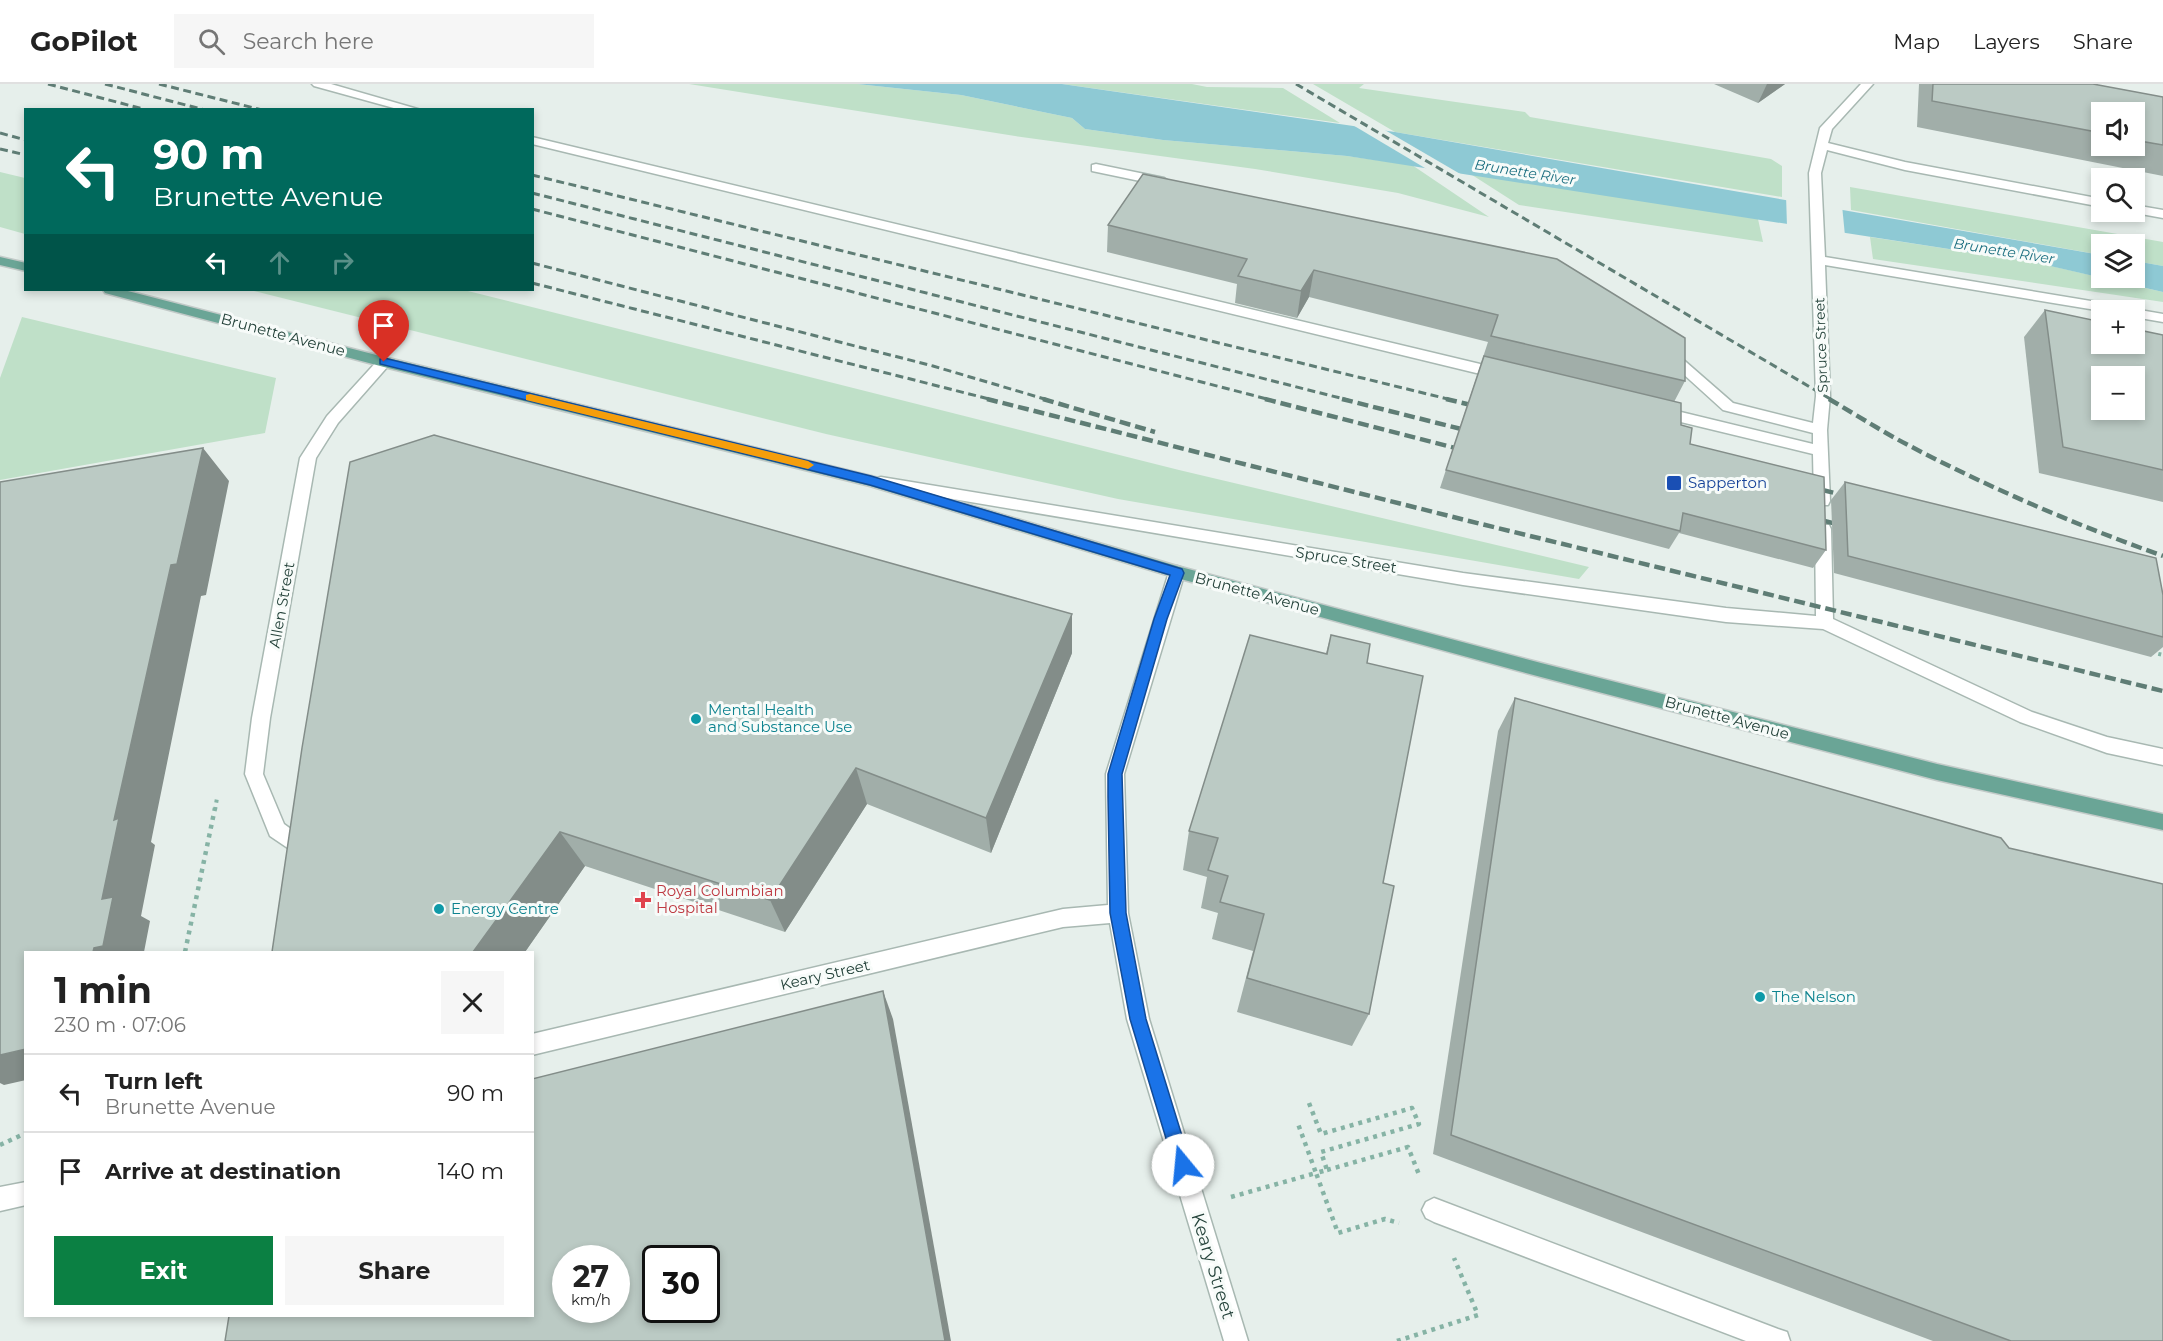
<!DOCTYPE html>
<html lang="en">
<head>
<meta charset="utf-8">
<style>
  :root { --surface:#fff; --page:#f6f6f6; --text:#222; --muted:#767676; --line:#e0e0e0; --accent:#0b8043 }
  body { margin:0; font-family:Montserrat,sans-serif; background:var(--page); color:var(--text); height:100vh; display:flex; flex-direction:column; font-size:22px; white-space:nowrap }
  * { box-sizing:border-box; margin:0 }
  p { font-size:20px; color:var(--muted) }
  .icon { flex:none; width:33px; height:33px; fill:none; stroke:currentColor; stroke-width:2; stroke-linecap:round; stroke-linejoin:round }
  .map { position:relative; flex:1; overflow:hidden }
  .details { position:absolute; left:24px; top:867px; width:510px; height:366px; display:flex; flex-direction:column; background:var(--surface); border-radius:0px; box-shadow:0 3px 9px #0003 }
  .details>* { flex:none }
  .banner { position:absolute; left:24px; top:24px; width:510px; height:183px; border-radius:0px; box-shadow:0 3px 9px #0003; background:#00695c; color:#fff; overflow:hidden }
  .buttons { position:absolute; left:2091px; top:18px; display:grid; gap:12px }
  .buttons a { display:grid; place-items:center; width:54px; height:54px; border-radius:0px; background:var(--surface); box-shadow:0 3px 9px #0003; font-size:30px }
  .speed { position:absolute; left:552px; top:1161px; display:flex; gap:12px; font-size:30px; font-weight:700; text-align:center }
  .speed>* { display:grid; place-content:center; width:78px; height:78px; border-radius:50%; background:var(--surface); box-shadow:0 3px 9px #0003; line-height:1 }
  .speed small { font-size:15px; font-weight:400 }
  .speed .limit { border:3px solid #111; border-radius:9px; background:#fff; color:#111 }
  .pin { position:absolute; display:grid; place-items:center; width:51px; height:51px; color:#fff; margin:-62px -26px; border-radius:50% 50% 50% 0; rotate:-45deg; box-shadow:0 0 6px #0007 }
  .pin .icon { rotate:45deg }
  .me { position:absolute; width:66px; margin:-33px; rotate:343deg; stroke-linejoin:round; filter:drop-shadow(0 0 4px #0008) }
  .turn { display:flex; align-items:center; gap:21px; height:126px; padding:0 30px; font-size:27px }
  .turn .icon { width:78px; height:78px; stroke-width:2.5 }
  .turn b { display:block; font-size:42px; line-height:51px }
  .lanes { display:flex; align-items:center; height:57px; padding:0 30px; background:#0003; justify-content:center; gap:30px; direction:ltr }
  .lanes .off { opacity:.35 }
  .round { display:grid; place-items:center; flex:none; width:63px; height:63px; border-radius:0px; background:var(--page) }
  .overview { display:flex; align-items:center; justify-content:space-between; height:102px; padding:0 30px }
  h1 { font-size:36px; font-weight:700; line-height:45px }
  .button { display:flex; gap:12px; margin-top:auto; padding:12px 30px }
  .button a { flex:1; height:69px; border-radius:0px; background:var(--accent); color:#fff; font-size:24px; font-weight:700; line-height:69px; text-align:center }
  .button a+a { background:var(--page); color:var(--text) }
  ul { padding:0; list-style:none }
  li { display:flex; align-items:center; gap:18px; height:78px; padding:0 30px; border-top:2px solid var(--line) }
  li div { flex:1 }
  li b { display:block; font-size:22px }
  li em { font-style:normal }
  header { display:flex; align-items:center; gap:36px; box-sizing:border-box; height:84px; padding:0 30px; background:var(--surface); border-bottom:2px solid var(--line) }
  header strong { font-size:28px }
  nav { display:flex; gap:33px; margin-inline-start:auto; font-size:21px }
  .search { width:420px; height:54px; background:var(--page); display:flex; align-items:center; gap:15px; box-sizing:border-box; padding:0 21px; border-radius:0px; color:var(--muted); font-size:22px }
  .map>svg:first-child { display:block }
  .green { fill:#bfe0c8 }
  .water { fill:#8ec9d4 }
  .pier { fill:#e6efeb }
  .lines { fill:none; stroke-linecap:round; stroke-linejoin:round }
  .minor-casing { stroke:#a8b8b2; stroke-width:3 }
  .major-casing { stroke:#c2cac8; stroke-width:3 }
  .path-far1 { stroke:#86b3a5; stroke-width:4; stroke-dasharray:3 4.5; stroke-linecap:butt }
  .path { stroke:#86b3a5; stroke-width:4.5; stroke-dasharray:4 5; stroke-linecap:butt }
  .minor { fill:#fff; fill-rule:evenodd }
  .major { fill:#6aa596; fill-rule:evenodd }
  .rail-far1 { stroke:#5f7d75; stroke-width:3; stroke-dasharray:8 4.5; stroke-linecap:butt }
  .rail { stroke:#5f7d75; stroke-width:4.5; stroke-dasharray:11 5; stroke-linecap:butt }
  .wall { fill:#a1aea9; fill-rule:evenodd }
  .shaded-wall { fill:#838d89 }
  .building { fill:#bbcac4; stroke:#838d89; stroke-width:1.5; fill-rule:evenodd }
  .route { fill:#1a73e8; stroke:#114b97; stroke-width:1.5 }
  .slow { fill:#f59e0b }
  .transit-dot { fill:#1a4fb4; stroke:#f7fbf9; stroke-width:2 }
  .culture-dot { fill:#0f9aa8; stroke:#f7fbf9; stroke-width:2 }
  .health-dot { fill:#e0444e; stroke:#f7fbf9; stroke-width:2 }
  .labels { text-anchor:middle; stroke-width:6; stroke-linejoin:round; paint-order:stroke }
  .far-water-label { font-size:14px; font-style:italic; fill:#1c6f80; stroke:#f7fbf9 }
  .far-street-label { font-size:14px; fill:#24423a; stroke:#f7fbf9 }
  .street-label { font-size:15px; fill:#24423a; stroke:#f7fbf9 }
  .transit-label { font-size:15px; fill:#164399; stroke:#f7fbf9; text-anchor:start }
  .culture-label { font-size:15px; fill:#0d838f; stroke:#f7fbf9; text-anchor:start }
  .health-label { font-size:15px; fill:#be3a42; stroke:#f7fbf9; text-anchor:start }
  .near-street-label { font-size:18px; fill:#24423a; stroke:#f7fbf9 }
</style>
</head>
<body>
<header>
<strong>GoPilot</strong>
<div class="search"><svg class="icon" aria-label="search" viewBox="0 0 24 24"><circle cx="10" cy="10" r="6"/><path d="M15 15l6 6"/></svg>Search here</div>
<nav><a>Map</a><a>Layers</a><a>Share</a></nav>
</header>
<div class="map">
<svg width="2163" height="1257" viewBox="0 0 2163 1257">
  <rect width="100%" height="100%" fill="#e6efeb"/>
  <g class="green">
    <path d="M689,0H857L961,11L1072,34L1085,45L1163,56L1347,72L1412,81L1489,133L1398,109L1255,85L1015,52Z"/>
    <path d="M1062,0H1192L1207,3L1283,4L1340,39Z"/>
    <path d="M1313,0H1364L1359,4L1525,28L1530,33L1771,75L1782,82V113L1395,48Z"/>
    <path d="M0,88L25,94V150L0,143Z"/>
    <path d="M1469,89L1758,135L1763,158L1519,121Z"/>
    <path d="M1850,103L2163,158V182L2135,177L2134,160H2102L2101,171L1851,126Z"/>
    <path d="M1870,153L2034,178L2163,208V218L1873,175Z"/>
    <path d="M250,206H464L1179,386L1589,483L1579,495L1118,415L826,350Z"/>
    <path d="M22,233L276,294L265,349L0,396V294Z"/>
  </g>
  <path class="water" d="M857,0H1062L1395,48L2101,171L2102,194H2134L2135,177L2163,182V208L2033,178L1347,72L1163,56L1085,45L1072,34L961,11Z"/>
  <g class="pier">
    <path d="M1346,37L1378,42L1462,91L1430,87Z"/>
    <path d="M1786,111L1842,121L1845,152L1787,143Z"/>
  </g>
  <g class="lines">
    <g class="minor-casing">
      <g id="minor">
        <path d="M312,0H331L421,26H401L314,2Z"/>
        <path d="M1861,0H1873L1832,45L1828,59L1905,78L2102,115V123L1905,86L1827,66L1821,89L1825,173L2121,222L2128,226L2102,227L1825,181L1830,312L1827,346L1830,417L1828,421H1816L1814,417L1813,370L1656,332L1649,327L1656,322L1813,360V349L1723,326L1659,268L1666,263L1671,265L1733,319L1813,339L1816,312L1809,89L1820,44Z"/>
        <path d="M532,53L1501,285L1508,290L1501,295L532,60Z"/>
        <path d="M1096,80L1164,94L1170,98L1164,102L1092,87V81Z"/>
        <path d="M2134,121L2163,126V134L2130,128H2134Z"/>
        <path d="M2134,225L2163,230V238L2134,233V226H2129Z"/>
        <path d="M384,273L389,275L391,278L389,281L338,339L316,374L270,634L263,690L284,740L314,762L317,768L314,774L307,777L270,752L245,690L252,634L300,374L327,332L379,275Z"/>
        <path d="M881,393L1463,489L1726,524L1816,532L1815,445L1817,441H1829L1831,445L1833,535L2032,628L2107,653L2163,665V681L2107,669L2020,638L1823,545L1726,538L1463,501L876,402L873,398L876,394Z"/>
        <path d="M1177,482L1183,484L1185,488L1124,690L1128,829L1149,935L1248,1257H1224L1127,935L1110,839L1063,843L532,971V950L1063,825L1108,821L1106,690L1169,488L1171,484Z"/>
        <path d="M26,1098V1121L0,1127V1103Z"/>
        <path d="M1434,1114L1778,1245L1787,1248L1790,1257H1746L1434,1138L1426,1134L1422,1126L1426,1118Z"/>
      </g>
    </g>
    <g class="major-casing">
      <g id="major">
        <path d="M0,173L26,179V187L0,181Z"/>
        <path d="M103,206H124L384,273L871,392L1177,482L1541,579L1937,680L2163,730V746L1937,696L1541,593L1177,494L870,402L384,283L105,209Z"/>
      </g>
    </g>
    <g class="path-far1">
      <path d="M2151,568L2163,571"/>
      <path d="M215,726L217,714"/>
    </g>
    <g class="path">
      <path d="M185,868L215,724"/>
      <path d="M1309,1019L1321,1050L1412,1024L1419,1040L1321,1068L1327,1086L1316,1089L1338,1149L1385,1135L1399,1139"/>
      <path d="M0,1061L26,1049"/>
      <path d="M1327,1086L1408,1063L1420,1093"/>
      <path d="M1231,1113L1316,1089L1297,1037"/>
      <path d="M1397,1257L1478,1231L1454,1174"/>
    </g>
    <use href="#minor" class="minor"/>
    <use href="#major" class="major"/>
    <g class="rail-far1">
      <path d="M48,0L147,26"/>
      <path d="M105,0L205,26"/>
      <path d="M159,0L262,26"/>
      <path d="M1296,0L1832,316"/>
      <path d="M0,49L26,56"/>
      <path d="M0,65L26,71"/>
      <path d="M532,91L1452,316"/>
      <path d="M532,109L1348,316"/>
      <path d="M532,125L1271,316"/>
      <path d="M532,179L933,282L1048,316"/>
      <path d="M532,199L993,316"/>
    </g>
    <g class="rail">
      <path d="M987,315L1469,437L2163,607"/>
      <path d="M1043,315L1155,348"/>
      <path d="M1265,315L1471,368"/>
      <path d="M1342,315L1477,349"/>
      <path d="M1446,315L1484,324"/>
      <path d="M1829,315C1855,330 1881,347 1908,361C1990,404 2076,441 2163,472"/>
      <path d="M1807,402L1854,414"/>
      <path d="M1808,433L1849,443"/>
    </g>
  </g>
  <g class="wall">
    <path d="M1714,0H1785L1758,19Z"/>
    <path d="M1919,0H2093L2163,13V92L1917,43ZM2102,28H2134V62H2102Z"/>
    <path d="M1108,141L1557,175L1685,297L1674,318L1681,341L1690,360L1826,466L1813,484L1679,449L1669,465L1440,404L1488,258L1309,213L1297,234L1235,219L1237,200L1107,168Z"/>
    <path d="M2045,226L2163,251V418L2039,389L2024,253Z"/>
    <path d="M1845,398L2163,511V563L2151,573L1834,489L1831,416Z"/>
    <path d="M1331,551L1367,579L1383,799L1369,930L1352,962L1237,928L1253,867L1212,855L1218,829L1201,824L1207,793L1183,786L1189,747L1326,569Z"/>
    <path d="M1072,569L991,769L867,720L785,848L585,782L525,868H272L302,664Z"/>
    <path d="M1515,614L2163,1257H1933L1433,1070L1498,647Z"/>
  </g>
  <g class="shaded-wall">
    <path d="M1767,0H1785L1758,19Z"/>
    <path d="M1314,186L1309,213L1297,234L1301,207Z"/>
    <path d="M203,364L229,397L206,511L201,512L151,758L155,761L141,832L150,837L144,868H93L114,736L171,481Z"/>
    <path d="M1072,530V569L991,769L986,734Z"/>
    <path d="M856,684L867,720L785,848L770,816Z"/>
    <path d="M560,748L585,782L525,868H473Z"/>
    <path d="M883,907L893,935L951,1257H945Z"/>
    <path d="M26,965V996L4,1001L0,999V971Z"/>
  </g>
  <g class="building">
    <path d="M1933,0H2093L2163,13V61L2134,56V28H2102V49L1932,17Z"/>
    <path d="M1143,90L1557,175L1685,254V297L1491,252L1498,231L1314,186L1301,207L1238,192L1247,175L1108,141Z"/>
    <path d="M2045,226L2102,238V260H2134V245L2163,251V386L2063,363ZM2102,292H2134V326H2102Z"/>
    <path d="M1484,272L1681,319V341L1692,344L1690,360L1824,393L1826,466L1683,429L1680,447L1446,386Z"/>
    <path d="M434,351L1072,530L986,734L856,684L770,816L560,748L473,868H272L302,664L350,378Z"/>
    <path d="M203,364L177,480L171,481L114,736L119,734L102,815L113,813L103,862L94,864L93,868H26V965L0,971V398Z"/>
    <path d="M1845,398L2156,474L2163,511V553L1848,472Z"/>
    <path d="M1250,551L1327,570L1331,551L1370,560L1367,579L1423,592L1383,799L1394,802L1369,930L1247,894L1264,830L1220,818L1228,792L1208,786L1218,754L1189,747Z"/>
    <path d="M1515,614L2001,754L2009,764L2163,800V1257H2011L1451,1051Z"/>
    <path d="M883,907L945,1257H225L229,1232H532V995ZM566,1174H616V1226H566ZM656,1174H706V1226H656Z"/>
  </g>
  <path class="route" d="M384,274L871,392L1182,485L1184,489L1167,535L1122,690L1126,829L1146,935L1191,1081L1189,1087L1183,1090L1177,1087L1174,1081L1130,935L1110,829L1108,713V690L1154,535L1170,491L870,401L380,280V275Z"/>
  <path class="slow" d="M530,310L808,377L814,381L808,385L526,316V311Z"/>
  <rect class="transit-dot" x="1666" y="391" width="16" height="16" rx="3"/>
  <g class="culture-dot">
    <circle cx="696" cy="635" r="6"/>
    <circle cx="439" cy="825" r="6"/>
    <circle cx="1760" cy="913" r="6"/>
  </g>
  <path class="health-dot" d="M640 807h6v6h6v6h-6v6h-6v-6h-6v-6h6z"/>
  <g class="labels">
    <g class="far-water-label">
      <text transform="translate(1525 88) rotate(9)" y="5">Brunette River</text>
      <text transform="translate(2004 167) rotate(9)" y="5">Brunette River</text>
    </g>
    <g class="far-street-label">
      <text transform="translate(1821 261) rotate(-92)" y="5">Spruce Street</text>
    </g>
    <g class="street-label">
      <text transform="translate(283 251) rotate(15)" y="5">Brunette Avenue</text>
      <text transform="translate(1346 476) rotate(9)" y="5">Spruce Street</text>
      <text transform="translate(1257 510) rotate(15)" y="5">Brunette Avenue</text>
      <text transform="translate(282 521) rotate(-80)" y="5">Allen Street</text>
      <text transform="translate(1727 634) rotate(15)" y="5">Brunette Avenue</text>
      <text transform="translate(825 891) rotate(-13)" y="5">Keary Street</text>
    </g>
    <g class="transit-label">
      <text x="1688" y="404">Sapperton</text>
    </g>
    <g class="culture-label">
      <text x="708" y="631">Mental Health<tspan x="708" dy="17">and Substance Use</tspan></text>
      <text x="451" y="830">Energy Centre</text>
      <text x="1772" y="918">The Nelson</text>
    </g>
    <g class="health-label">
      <text x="656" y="812">Royal Columbian<tspan x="656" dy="17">Hospital</tspan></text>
    </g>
    <g class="near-street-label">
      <text transform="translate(1213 1182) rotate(73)" y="6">Keary Street</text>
    </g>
  </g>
</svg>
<div class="buttons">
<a><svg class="icon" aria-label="sound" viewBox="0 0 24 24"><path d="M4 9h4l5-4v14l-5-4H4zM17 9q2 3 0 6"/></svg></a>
<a><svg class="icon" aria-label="search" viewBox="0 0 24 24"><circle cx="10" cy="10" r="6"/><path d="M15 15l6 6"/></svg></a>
<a><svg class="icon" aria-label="layers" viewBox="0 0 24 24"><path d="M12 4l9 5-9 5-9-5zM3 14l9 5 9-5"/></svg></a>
<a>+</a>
<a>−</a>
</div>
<div class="speed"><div>27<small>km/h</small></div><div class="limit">30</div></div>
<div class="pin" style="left:384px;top:278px;background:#d93025"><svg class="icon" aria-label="arrive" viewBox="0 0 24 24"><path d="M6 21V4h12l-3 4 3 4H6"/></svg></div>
<svg class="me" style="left:1183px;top:1081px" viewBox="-20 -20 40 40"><circle r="19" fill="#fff"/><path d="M0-13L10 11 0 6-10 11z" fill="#1a73e8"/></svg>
<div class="banner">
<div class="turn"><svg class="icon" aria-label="left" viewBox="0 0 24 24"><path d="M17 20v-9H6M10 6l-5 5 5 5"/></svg><div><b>90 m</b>Brunette Avenue</div></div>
<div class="lanes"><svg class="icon" aria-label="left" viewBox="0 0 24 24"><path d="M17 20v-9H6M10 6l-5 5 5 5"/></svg><svg class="icon off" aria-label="ahead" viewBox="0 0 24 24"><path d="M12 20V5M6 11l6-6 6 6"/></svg><svg class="icon off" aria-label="right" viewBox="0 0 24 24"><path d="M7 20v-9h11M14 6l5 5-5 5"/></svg></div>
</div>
<section class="details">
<div class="overview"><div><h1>1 min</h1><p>230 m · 07:06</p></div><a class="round"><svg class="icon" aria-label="close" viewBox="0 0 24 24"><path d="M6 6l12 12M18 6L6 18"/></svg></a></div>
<ul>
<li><svg class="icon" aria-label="left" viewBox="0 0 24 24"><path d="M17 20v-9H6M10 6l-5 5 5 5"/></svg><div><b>Turn left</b><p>Brunette Avenue</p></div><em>90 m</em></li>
<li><svg class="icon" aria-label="arrive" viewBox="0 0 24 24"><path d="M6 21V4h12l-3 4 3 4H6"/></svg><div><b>Arrive at destination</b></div><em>140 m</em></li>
</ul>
<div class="button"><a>Exit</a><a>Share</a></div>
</section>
</div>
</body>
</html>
